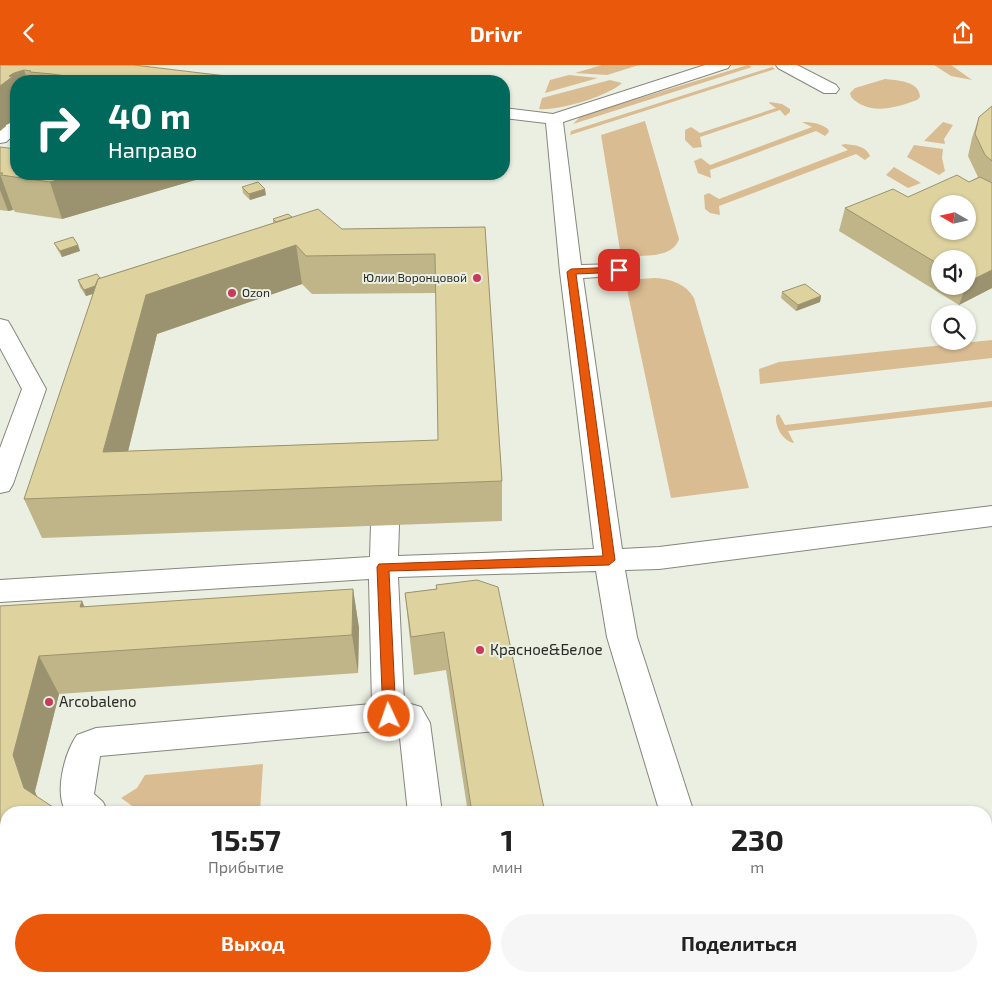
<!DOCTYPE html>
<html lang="ru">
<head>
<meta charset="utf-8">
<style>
  :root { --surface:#fff; --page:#f6f6f6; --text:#222; --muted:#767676; --accent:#ea580c }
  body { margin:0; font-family:"Exo 2",sans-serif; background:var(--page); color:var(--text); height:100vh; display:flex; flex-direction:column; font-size:19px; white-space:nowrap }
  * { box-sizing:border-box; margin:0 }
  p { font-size:16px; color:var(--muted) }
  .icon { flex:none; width:28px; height:28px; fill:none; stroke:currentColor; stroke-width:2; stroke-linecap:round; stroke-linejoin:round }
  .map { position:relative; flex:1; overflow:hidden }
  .panel { position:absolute; left:0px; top:741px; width:992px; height:176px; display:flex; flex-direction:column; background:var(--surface); border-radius:20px 20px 0 0; box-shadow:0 1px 4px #0004 }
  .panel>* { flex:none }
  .top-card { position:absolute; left:10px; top:10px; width:500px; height:105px; border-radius:20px; box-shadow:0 1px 4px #0004; background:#00695c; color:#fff; overflow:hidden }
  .needle { width:32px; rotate:279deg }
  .buttons { position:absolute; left:931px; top:130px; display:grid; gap:10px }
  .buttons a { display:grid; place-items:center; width:45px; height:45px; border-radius:50%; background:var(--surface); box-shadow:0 1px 4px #0004; font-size:25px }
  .pin { position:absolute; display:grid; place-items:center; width:42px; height:42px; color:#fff; margin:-21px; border-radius:10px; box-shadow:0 2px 8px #0006 }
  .me { position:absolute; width:55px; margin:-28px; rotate:357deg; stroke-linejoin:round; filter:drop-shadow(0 0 4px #0008) }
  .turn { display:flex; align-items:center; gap:18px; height:105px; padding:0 15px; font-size:22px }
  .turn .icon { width:65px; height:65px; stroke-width:2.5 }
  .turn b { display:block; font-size:35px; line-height:42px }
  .eta { display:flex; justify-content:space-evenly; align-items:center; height:85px; text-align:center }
  .eta b { font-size:30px; font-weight:700; line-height:35px }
  .primary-button { display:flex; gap:10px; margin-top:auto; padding:10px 15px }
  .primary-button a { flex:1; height:58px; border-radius:30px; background:var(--accent); color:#fff; font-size:20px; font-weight:700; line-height:58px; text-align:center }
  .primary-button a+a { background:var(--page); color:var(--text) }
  header { display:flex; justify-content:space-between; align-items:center; height:65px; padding:0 15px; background:var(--accent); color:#fff; font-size:22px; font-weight:700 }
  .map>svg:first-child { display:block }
  .green { fill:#dabc92 }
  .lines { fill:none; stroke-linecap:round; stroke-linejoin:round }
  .minor-casing { stroke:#84877b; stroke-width:2 }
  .minor { fill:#fff; fill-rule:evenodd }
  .wall { fill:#bfb588; fill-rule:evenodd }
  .shaded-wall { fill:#9b936f }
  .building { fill:#ded29e; stroke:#9b936f; fill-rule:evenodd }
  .route { fill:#ea580c; stroke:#983908 }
  .poi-dot { fill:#c93959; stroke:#ebefe1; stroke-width:2 }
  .labels { text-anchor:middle; stroke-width:4; stroke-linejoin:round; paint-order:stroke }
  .far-poi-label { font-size:12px; fill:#282a25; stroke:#ebefe1; text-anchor:end }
  .poi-label { font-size:15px; fill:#282a25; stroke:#ebefe1; text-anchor:start }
</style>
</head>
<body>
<header><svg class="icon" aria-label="back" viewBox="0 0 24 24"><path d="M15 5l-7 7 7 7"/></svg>Drivr<svg class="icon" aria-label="share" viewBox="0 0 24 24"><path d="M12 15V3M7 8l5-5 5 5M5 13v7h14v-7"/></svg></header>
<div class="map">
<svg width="992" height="917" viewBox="0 0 992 917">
  <rect width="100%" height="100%" fill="#ebefe1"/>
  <g class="green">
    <path d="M602,0H639L607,10L575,8Z"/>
    <path d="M748,0L752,2L573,59L580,52L594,47Z"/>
    <path d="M934,0H951L972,15L951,11Z"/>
    <path d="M772,2L775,4L570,70L571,66Z"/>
    <path d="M569,10L598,13L545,28L550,15Z"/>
    <path d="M885,14C896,15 920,16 920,32L917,35C895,43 869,51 851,32L850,28L855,23Z"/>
    <path d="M610,15L622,18C608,31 559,46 539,44L542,33Z"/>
    <path d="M770,37L782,39L790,44V47L785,51L780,45L700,72L702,82L693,83L685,75V65L691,62L700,68L776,43L769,38Z"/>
    <path d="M645,56L679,174C672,195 639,190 621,191L601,70Z"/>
    <path d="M802,57C812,57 820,58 828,64L829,67L825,71L816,66L710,105L711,113L698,108L694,96L701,93L710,100L812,62Z"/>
    <path d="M943,57L953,60L944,74L945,79L924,76Z"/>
    <path d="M845,79C855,80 866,81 870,91L865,95L856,89L719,141L720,150L710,148L705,144L704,130L709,128L719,134L848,85L841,80Z"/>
    <path d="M914,80L943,84L942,93L945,106L939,110L907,92Z"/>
    <path d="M894,102L921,118L908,123L886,110Z"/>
    <path d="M655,213C671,214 686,219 694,233L749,423L671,433L625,215Z"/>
    <path d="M992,275V293L760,319L759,304L779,297Z"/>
    <path d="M992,336V342L788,366L794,378C783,376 775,362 776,351L779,349L785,360Z"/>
    <path d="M263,699L260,747H141L121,733L137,723L145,710Z"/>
  </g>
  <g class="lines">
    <g class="minor-casing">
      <g id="minor">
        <path d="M705,0H730L728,3L563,57L581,200L619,199L627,200L630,205L627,210L583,213L622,484L659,482L992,441V461L659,504L625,505L637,572L694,748H660L607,572L596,506L398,512L404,637L421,642L430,658L442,748H408L399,664L100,691L94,729L103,737L108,748H67C53,729 65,687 77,670L96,663L372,639L369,514L0,537V515L370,492L371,460L375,453L385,450L395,453L399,460L398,491L594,484L560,207L546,58L504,53V43L553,49Z"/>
        <path d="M776,0H797L836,20L839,24L836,28H824L778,3Z"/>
        <path d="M16,54V68L6,77L0,78V64L10,55Z"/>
        <path d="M0,254L8,256L11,261L46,324L13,419L9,426L0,428V383L22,324L0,283Z"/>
        <path d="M301,911H345L347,917H303Z"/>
        <path d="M424,911H463L461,917H422Z"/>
        <path d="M708,911H746L748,917H710Z"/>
      </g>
    </g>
    <use href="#minor" class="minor"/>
  </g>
  <g class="wall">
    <path d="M0,0L255,16H16L10,58L6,60V61L0,66Z"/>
    <path d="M992,41V223L959,240L839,166L845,143L908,132L969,117L978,112L968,91L972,73L979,52ZM940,194H968V221H940Z"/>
    <path d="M0,82L16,109H216L62,154L15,147L14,145H13L8,146L0,145Z"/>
    <path d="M242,122L266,130L250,135L243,128Z"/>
    <path d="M292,152L342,164L485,162L502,416V456L42,473L24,434L93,229L86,231L80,222L78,215L100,213L273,158V154ZM302,219L312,229L436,228L438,375L128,386L157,269Z"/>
    <path d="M54,178L78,180L80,186L62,192L57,184Z"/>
    <path d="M782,227L821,231L820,237L796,246L781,233Z"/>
    <path d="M436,520L545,748H468L446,605L414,610L409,566L405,528L436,524Z"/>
    <path d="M353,524L359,563L358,608L59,629L35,726L6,748V817L0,812V541L82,536L84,542Z"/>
    <path d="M144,911H215L211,917H152Z"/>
    <path d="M492,911H579L492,916Z"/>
  </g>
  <g class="shaded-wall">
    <path d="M24,5L28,16H16V53L10,58L6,60V61L0,66V21L9,11L14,8Z"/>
    <path d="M0,109L13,145L8,146L0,125Z"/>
    <path d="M79,109H216L62,154L50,117Z"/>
    <path d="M265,124L266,130L250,135L249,129Z"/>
    <path d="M78,180L80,186L62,192L60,186Z"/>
    <path d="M296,180L302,219L157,269L118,427L103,387L146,230Z"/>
    <path d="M992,205V223L959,240L966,221H968V217Z"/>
    <path d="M104,218L106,225L86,231L84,225Z"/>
    <path d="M821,231L820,237L796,246L798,240Z"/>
    <path d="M353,524L359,563L358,608L352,570Z"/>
    <path d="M82,536L99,575L80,542Z"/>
    <path d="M39,591L59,629L35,726L43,748L24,723L13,690Z"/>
    <path d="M176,911H215L211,917H175L174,915Z"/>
  </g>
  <g class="building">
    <path d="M0,0H134L251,14L255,16H99L52,9L30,7L31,6L24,5L14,8L9,11L12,12L0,21Z"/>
    <path d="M992,41V96L985,90L975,69L979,52Z"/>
    <path d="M0,82L16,84V109H79L50,117L1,110L3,108H0Z"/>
    <path d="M957,110L969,117L980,112L992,118V205L968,217V194H940V200L845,143L893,124L908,132ZM940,139H968V166H940Z"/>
    <path d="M258,117L265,124L249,129L242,122Z"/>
    <path d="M318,144L342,164L485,162L502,416L24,434L98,214ZM296,180L306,191L435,189L438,375L103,387L146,230Z"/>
    <path d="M288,149L292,152L276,157L273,154Z"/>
    <path d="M73,172L78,180L60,186L54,178Z"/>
    <path d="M97,209L100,213L98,214L95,221L84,225L78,215Z"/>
    <path d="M805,219L821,231L798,240L782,227Z"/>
    <path d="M477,515L498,522L545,748H472L444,567L411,572L405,528L437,524L436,520Z"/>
    <path d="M353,524L352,570L39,591L13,690L24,723L62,748H6V801L0,797V541L82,536L80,542Z"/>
    <path d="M169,911H176L174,915Z"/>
    <path d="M495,911H579L581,917H489L496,914Z"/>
  </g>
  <path class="route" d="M619,202L624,205L622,207L576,209L615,495L609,500L389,506L396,651L394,655L389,657L385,655L383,651L377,502L379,499L603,491L567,207L571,204Z"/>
  <g class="poi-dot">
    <circle cx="477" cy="213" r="5"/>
    <circle cx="232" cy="228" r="5"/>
    <circle cx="480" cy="585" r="5"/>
    <circle cx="49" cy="637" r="5"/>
  </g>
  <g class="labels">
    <g class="far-poi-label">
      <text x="467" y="217">Юлии Воронцовой</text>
      <text x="242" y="232" text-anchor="start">Ozon</text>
    </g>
    <g class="poi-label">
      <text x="490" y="590">Красное&amp;Белое</text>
      <text x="59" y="642">Arcobaleno</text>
    </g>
  </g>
</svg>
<div class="buttons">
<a><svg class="needle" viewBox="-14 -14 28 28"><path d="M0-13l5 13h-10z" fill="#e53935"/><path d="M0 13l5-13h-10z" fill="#767676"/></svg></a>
<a><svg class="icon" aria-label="sound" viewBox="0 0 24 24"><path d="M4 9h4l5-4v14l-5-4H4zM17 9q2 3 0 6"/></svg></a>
<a><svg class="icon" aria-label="search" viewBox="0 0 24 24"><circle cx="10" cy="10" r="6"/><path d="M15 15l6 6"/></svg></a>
</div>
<div class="pin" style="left:619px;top:205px;background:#d93025"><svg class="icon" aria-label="arrive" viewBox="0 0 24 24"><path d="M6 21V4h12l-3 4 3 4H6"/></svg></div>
<svg class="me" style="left:389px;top:651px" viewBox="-20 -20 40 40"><circle r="17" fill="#ea580c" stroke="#fff" stroke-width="3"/><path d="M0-11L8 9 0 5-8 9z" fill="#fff"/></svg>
<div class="top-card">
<div class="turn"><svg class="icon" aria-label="right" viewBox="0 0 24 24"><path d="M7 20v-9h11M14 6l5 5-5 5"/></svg><div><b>40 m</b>Направо</div></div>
</div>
<section class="panel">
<div class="eta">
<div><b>15:57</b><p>Прибытие</p></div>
<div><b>1</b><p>мин</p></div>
<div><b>230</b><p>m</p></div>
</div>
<div class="primary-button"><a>Выход</a><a>Поделиться</a></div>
</section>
</div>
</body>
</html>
